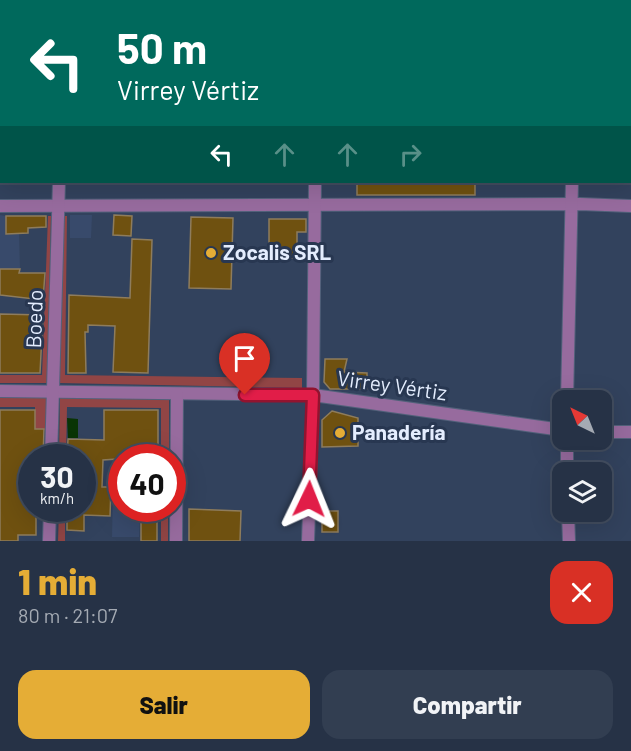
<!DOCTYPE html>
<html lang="es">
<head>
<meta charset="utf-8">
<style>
  :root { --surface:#263246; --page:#323e51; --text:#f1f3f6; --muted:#a4aab3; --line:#424d5f; --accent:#e5ad36 }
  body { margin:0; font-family:Barlow,sans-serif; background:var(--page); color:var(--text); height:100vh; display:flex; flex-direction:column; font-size:22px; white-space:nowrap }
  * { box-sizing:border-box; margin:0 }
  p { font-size:20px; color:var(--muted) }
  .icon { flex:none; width:33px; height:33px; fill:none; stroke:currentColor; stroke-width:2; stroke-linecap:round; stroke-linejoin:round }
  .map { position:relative; height:541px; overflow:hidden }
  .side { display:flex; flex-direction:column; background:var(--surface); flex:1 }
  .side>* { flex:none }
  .hud { position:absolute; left:0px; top:0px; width:632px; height:183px; box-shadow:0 6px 24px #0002,0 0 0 2px var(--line); background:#00695c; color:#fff; overflow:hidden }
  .needle { width:39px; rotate:317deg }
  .fabs { position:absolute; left:552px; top:390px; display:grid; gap:12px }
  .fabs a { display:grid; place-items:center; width:60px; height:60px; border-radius:12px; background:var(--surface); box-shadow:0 6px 24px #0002,0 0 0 2px var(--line); font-size:30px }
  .speed { position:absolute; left:18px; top:444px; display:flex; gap:12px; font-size:30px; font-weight:700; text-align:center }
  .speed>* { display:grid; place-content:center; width:78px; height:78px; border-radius:50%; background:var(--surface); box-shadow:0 6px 24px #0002,0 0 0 2px var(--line); line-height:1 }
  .speed small { font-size:15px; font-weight:400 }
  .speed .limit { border:9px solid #d22; background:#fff; color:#111 }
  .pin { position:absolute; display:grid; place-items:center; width:51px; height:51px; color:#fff; margin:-62px -26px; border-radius:50% 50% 50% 0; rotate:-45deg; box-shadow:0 0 6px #0007 }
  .pin .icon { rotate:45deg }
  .me { position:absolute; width:66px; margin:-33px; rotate:2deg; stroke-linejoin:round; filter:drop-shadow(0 0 4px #0008) }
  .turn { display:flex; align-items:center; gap:21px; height:126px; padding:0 18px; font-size:27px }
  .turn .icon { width:78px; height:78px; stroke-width:2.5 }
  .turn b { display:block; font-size:42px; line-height:51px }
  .lanes { display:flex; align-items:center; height:57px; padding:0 18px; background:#0003; justify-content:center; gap:30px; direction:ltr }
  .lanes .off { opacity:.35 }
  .round { display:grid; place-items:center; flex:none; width:63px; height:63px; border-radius:18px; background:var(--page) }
  .headline { display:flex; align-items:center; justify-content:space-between; height:102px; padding:0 18px }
  h1 { font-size:36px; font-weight:800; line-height:45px; color:var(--accent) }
  .button { display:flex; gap:12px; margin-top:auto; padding:12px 18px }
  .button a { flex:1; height:69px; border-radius:18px; background:var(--accent); color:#111; font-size:24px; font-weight:800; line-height:69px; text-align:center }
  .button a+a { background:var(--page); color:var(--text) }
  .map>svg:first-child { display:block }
  .built { fill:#384a6b }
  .green { fill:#914545 }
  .water { fill:#093405 }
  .building { fill:#6f5110; stroke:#8e7c5c; stroke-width:1.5 }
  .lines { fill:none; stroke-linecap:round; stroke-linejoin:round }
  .minor-casing { stroke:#52617a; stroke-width:14 }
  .tertiary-casing { stroke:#52617a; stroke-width:14 }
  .minor { stroke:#976b9e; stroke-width:12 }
  .tertiary { stroke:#976b9e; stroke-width:12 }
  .route-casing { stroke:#92132f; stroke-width:15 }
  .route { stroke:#e11d48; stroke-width:10 }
  .poi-dot { fill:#e5ad36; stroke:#283751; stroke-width:2 }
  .labels { text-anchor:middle; stroke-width:6; stroke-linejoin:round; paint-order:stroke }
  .poi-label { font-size:21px; font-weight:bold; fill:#e4edfe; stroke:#283751; text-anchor:start }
  .street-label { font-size:21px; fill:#e4edfe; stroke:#283751 }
</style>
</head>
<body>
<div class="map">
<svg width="631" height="541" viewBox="0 0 631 541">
  <rect width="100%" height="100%" fill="#32425d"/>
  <g class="built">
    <path d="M0,215L6,216V233H19L20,269H0Z"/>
    <path d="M70,215H92L91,238H70Z"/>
    <path d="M113,488H121L122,508L157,509V514H140L139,537H112Z"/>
  </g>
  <g class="green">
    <path d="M48,216H51L47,383H0V375H42Z"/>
    <path d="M62,216H67L65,375L302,378V388L59,383Z"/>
    <path d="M0,398H47V457H45V430L35,429V407H0Z"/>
    <path d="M60,398L169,399V457H161V408L67,407L66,457H59Z"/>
    <path d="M59,509H65V541H58Z"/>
    <rect x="161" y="509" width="7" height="32"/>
  </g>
  <path class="water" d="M67,418L78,419V438H68Z"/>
  <g class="building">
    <rect x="357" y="182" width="118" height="13"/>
    <path d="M114,215L132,216L131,236L113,235Z"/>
    <path d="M6,216H46V227L28,228V233L6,234Z"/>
    <path d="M191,217L233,218L231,289L189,288Z"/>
    <path d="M269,219H306V232H297V258L269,259Z"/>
    <path d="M132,239L152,240L148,373L113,372L115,326L88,325V332H85L86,373H68L69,295L130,298Z"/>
    <path d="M0,269H20L19,273H45L43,300L0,295Z"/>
    <path d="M0,314L43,315L40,373H0Z"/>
    <path d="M325,359H347L344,372L367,373V389H330L324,382Z"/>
    <path d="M0,410H35V429H44L43,458H32V508H36V535H18V541H0Z"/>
    <path d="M104,410H158V446H132V458L103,460L102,487H111L110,516L84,515V531L67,530V508H82V458H67L68,439L104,440Z"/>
    <path d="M332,411L358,418V446L322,447V420Z"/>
    <path d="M189,509L241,511L240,541H189Z"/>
    <rect x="322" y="511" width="16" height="21"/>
    <rect x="141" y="517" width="16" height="24"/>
  </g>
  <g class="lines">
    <g class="minor-casing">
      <g id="minor">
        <path d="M62,2V0"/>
        <path d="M576,2L577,0"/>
        <path d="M0,206L580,204L631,206"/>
        <path d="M0,391L313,395L562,430"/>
        <path d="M567,400L572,182"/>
        <path d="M602,432H631"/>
        <path d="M567,440V472"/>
        <path d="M51,458L59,182"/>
        <path d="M568,512L569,541"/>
        <path d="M49,541L50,508"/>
        <path d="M176,541L177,394"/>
      </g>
    </g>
    <g class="tertiary-casing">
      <g id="tertiary">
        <path d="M315,2V0"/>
        <path d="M308,541L313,395L315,182"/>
      </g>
    </g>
    <use href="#minor" class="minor"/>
    <use href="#tertiary" class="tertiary"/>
  </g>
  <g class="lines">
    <g class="route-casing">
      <path id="route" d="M245,395H313L309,499"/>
    </g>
    <use href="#route" class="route"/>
  </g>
  <g class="poi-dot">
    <circle cx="211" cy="253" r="6"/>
    <circle cx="340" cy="433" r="6"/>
  </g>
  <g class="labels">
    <g class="poi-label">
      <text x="223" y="260">Zocalis SRL</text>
      <text x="352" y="440">Panadería</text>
    </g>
    <g class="street-label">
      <text transform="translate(35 319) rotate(-88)" y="7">Boedo</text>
      <text transform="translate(392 386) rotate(8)" y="7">Virrey Vértiz</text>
    </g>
  </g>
</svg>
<div class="fabs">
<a><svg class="needle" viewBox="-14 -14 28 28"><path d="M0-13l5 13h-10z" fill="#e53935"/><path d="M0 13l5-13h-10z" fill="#a4aab3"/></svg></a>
<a><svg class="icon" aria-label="layers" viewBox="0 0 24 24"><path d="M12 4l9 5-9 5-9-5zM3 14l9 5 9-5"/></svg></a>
</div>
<div class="speed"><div>30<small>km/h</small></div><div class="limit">40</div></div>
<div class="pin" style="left:245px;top:395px;background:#d93025"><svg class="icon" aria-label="arrive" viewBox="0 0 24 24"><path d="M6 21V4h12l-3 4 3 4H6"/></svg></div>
<svg class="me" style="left:309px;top:499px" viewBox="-20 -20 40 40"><path d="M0-17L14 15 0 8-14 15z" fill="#e11d48" stroke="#fff" stroke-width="4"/></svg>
<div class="hud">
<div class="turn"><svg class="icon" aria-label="left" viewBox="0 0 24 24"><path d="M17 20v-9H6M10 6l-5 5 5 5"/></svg><div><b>50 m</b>Virrey Vértiz</div></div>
<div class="lanes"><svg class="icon" aria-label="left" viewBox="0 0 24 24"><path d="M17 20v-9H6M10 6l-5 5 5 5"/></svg><svg class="icon off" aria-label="ahead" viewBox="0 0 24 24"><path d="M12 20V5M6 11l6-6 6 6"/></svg><svg class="icon off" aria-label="ahead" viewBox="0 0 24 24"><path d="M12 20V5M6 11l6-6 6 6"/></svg><svg class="icon off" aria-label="right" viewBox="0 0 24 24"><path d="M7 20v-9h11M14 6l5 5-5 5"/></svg></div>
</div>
</div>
<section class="side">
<div class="headline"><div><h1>1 min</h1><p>80 m · 21:07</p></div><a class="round" style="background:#d93025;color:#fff"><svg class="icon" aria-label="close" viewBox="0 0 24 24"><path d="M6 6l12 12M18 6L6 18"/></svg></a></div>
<div class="button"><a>Salir</a><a>Compartir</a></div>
</section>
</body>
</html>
